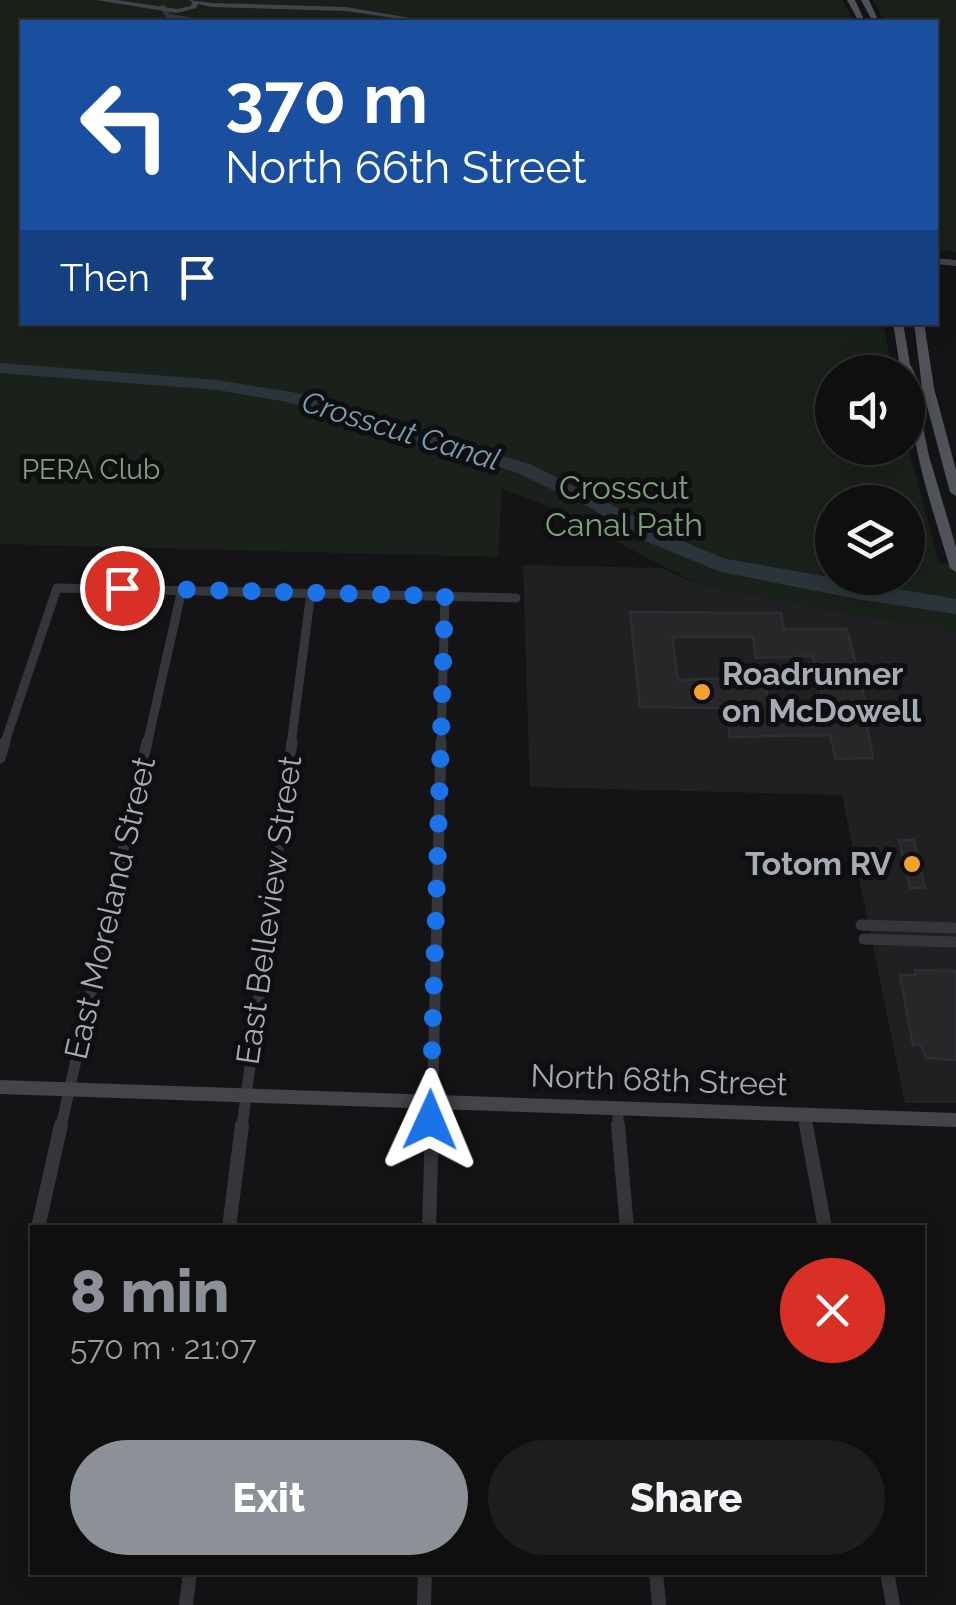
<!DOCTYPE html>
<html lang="en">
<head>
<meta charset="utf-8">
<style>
  :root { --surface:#0f0f10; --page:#1d1d1e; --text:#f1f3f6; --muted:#9b9c9f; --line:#2f2f30; --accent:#8c9099 }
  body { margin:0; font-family:Raleway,sans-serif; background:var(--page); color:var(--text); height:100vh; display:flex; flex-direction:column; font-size:38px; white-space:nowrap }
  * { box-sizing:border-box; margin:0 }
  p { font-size:32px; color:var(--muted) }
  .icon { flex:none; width:55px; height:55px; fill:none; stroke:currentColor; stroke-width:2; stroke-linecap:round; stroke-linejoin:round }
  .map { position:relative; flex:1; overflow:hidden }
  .panel { position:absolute; left:30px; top:1225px; width:895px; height:350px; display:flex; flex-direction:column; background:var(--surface); border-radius:0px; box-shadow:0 5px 25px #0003,0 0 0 2px var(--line) }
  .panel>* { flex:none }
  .top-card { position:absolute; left:20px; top:20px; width:918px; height:305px; border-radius:0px; box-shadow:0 5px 25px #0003,0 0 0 2px var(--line); background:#1a4fa0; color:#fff; overflow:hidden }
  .buttons { position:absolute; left:815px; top:355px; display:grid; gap:20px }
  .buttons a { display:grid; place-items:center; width:110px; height:110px; border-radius:50%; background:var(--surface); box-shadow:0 5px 25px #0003,0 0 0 2px var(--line); font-size:50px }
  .pin { position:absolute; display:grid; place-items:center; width:85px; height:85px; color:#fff; margin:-42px; border:5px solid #fff; border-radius:50%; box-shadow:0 2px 10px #0007 }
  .me { position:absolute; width:110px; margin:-55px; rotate:1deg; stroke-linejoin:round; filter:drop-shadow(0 0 8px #0008) }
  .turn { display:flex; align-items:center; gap:35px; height:210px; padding:0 40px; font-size:45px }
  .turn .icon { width:130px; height:130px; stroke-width:2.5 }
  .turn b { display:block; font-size:70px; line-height:85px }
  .then { display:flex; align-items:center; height:95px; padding:0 40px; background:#0003; gap:20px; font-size:38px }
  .round { display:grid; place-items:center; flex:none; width:105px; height:105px; border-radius:52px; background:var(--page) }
  .head { display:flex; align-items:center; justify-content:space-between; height:170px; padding:0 40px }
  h1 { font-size:60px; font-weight:800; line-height:75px; color:var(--accent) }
  .primary-button { display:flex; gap:20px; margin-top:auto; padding:20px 40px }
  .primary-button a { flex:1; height:115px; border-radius:60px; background:var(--accent); color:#fff; font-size:40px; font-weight:800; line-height:115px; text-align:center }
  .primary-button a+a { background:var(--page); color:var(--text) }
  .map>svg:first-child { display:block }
  .built { fill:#202023 }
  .green { fill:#1a211a; fill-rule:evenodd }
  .water { fill:#2a343a }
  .building { fill:#27272a; stroke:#2e2e32; stroke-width:2.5; fill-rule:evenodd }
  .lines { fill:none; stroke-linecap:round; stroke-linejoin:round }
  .street-far3 { stroke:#35363b; stroke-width:5 }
  .street-far2 { stroke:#35363b; stroke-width:9 }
  .street-far1 { stroke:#35363b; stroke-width:11 }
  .street { stroke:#35363b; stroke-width:14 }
  .secondary { fill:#43454b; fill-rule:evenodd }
  .primary { fill:#51535a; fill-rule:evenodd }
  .route { stroke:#1a73e8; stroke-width:18; stroke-dasharray:0 32.4 }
  .poi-dot { fill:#f5a22c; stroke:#0f0f11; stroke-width:4 }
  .labels { text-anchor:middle; stroke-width:10; stroke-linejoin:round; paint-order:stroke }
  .far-park-label { font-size:28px; fill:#7ca27c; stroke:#0f0f11 }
  .far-water-label { font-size:30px; font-style:italic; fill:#7b9db2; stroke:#0f0f11 }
  .park-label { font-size:32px; fill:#7ca27c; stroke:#0f0f11 }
  .poi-label { font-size:32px; font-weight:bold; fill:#a5acb6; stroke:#0f0f11; text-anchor:start }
  .street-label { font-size:32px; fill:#a5acb6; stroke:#0f0f11 }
</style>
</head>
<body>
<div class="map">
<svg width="956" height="1605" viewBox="0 0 956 1605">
  <rect width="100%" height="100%" fill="#141416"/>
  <path class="built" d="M523,565L661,568L700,585L956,632V1103H905L842,795L530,787Z"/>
  <g class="green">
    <path d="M0,0H842L854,22H22V322L883,323L893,372H832V448L908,447L939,563L956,565V633L700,585L543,504L502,489L498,557L0,544ZM832,502H908V578H832Z"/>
    <path d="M873,0H956V252L935,250V22H885Z"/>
  </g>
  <path class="water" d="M0,363L218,380L297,393L532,465L689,544L726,559L956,599V614L862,600L721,572L645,541L587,506L515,472L287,402L217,390L0,373Z"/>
  <g class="building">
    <path d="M630,612L781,613L784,629H847L870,721H866L873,758L836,759L830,735L730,737L725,708L640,707ZM672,637H753L756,658L813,656L825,705L770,704L763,677L678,680Z"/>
    <path d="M899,840H914L925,888H910Z"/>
    <path d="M915,970L956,971V1060L926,1058L921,1045H913L900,975H916Z"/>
  </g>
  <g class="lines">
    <path class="street-far3" d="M163,7L168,16L202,22"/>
    <g class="street-far2">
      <path d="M4,745L57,588L516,598"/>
      <path d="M147,745L182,589"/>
      <path d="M291,745L311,592"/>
      <path d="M441,745L445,596"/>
    </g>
    <g class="street-far1">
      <path d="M0,758L5,742"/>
      <path d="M861,925L956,928"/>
      <path d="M864,939L956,942"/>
      <path d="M617,1109L619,1127"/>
      <path d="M804,1115L806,1127"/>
      <path d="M61,1127L147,742"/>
      <path d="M242,1127L292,742"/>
      <path d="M432,1127L441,742"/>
    </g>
    <g class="street">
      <path d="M618,1125L627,1228"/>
      <path d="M806,1125L825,1228"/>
      <path d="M38,1228L61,1125"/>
      <path d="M229,1228L242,1125"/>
      <path d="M429,1228L432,1125"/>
      <path d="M656,1572L659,1605"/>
      <path d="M887,1572L893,1605"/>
      <path d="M186,1605L190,1572"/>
      <path d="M424,1605L425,1572"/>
    </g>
    <g class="secondary">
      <path d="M96,0H117L177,9L191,6L192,2L188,0L212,3L346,7L434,22H421L346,11L212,7L198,4L196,8L177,13Z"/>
      <path d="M935,258L956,260V266L935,264Z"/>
      <path d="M0,1080L956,1113V1127L0,1094Z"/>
    </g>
    <g class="primary">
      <path d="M847,0H855L865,22H859Z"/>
      <path d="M861,0H869L879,22H873Z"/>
      <path d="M893,322H903L910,364L922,388L914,322H924L934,388L956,470V496L950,492L923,391L916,393L929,456L956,547V572L950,568C931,504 908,440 908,372H903L900,368Z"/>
    </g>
  </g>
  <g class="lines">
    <path class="route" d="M122,588L445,596L430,1120"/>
  </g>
  <g class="poi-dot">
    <circle cx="702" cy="692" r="10"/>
    <circle cx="912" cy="864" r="10"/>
  </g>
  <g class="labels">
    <g class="far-park-label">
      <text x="91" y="479">PERA Club</text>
    </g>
    <g class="far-water-label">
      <text transform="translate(401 431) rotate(17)" y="10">Crosscut Canal</text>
    </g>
    <g class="park-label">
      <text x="624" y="499">Crosscut<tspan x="624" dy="37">Canal Path</tspan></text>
    </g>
    <g class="poi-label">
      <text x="722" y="685">Roadrunner<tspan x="722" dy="37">on McDowell</tspan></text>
      <text x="892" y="875" text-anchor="end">Totom RV</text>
    </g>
    <g class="street-label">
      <text transform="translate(110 908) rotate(-77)" y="11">East Moreland Street</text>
      <text transform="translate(269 910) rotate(-82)" y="11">East Belleview Street</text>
      <text transform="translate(659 1080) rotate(2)" y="11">North 68th Street</text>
    </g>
  </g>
</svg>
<div class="buttons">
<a><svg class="icon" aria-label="sound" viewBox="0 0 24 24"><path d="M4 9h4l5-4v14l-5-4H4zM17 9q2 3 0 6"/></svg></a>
<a><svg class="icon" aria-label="layers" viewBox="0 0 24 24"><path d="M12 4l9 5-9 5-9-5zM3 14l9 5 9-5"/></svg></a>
</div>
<div class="pin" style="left:122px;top:588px;background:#d93025"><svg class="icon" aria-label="arrive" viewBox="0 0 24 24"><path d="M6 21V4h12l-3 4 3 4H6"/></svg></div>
<svg class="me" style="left:430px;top:1120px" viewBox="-20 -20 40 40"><path d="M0-17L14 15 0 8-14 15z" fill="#1a73e8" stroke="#fff" stroke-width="4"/></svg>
<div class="top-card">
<div class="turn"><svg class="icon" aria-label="left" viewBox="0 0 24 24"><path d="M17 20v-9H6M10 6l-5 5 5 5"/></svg><div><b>370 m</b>North 66th Street</div></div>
<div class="then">Then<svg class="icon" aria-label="arrive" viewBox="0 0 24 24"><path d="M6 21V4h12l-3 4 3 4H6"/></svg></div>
</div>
<section class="panel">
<div class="head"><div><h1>8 min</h1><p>570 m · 21:07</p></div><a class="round" style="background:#d93025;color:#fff"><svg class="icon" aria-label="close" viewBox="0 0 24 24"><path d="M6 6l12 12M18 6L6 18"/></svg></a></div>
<div class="primary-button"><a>Exit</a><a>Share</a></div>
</section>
</div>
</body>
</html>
